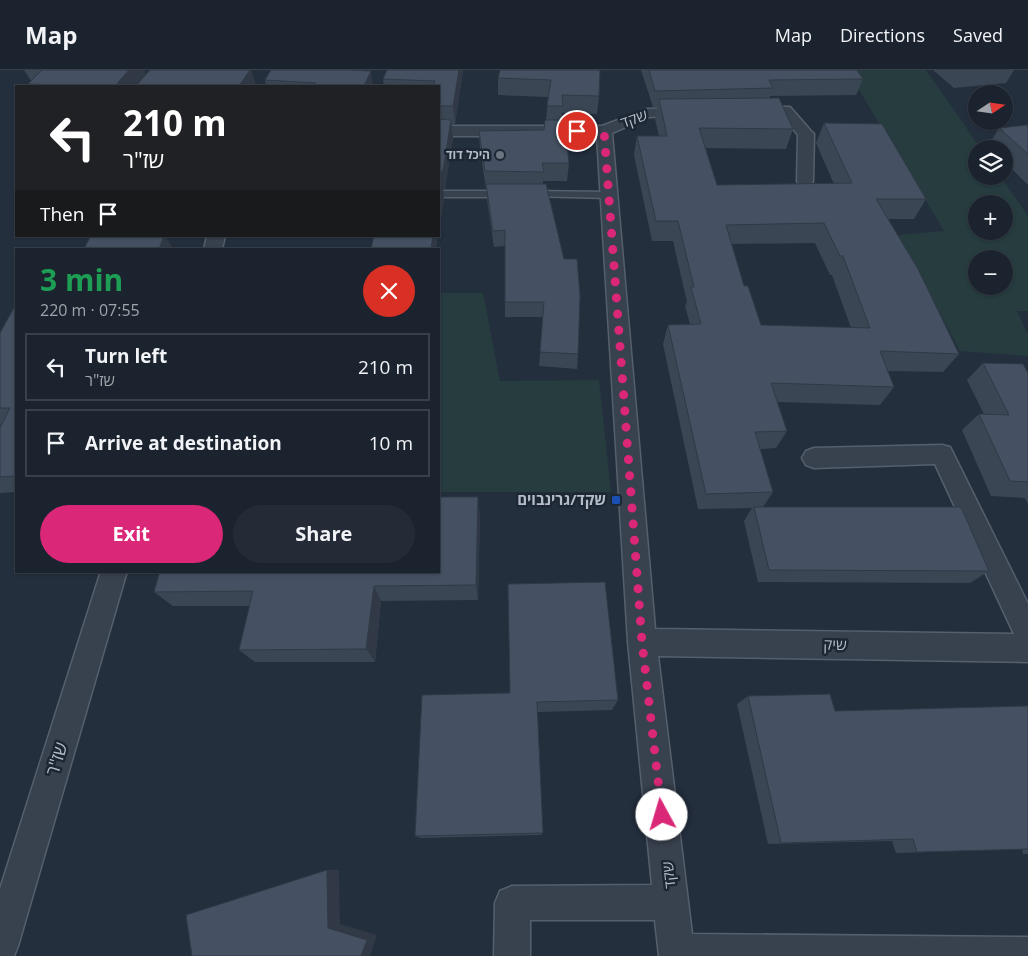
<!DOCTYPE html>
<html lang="en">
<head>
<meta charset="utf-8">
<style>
  :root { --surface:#1b232e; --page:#242b36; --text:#f1f3f6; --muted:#a0a4aa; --line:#39404a; --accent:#db2777 }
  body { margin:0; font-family:"Open Sans",Heebo,sans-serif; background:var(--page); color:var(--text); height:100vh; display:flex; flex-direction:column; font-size:19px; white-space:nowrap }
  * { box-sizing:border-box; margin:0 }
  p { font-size:16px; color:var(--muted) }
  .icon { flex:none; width:28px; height:28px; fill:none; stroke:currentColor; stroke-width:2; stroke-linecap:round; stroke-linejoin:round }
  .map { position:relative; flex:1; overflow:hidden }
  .drawer { position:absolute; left:15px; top:178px; width:425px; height:325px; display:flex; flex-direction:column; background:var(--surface); border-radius:0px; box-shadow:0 1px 4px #0004,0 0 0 1px var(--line) }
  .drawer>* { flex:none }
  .guide { position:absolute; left:15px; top:15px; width:425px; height:152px; border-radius:0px; box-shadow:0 1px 4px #0004,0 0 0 1px var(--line); background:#202124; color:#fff; overflow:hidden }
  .needle { width:32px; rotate:77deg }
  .fabs { position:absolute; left:968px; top:15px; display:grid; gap:10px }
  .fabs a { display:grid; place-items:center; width:45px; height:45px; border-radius:50%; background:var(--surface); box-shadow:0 1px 4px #0004,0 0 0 1px var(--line); font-size:25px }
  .pin { position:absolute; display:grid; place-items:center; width:42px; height:42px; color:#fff; margin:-21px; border:2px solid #fff; border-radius:50%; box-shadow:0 1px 5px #0007 }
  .me { position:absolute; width:55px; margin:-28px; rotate:354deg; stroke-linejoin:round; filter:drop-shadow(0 0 4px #0008) }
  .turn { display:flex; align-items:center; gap:18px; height:105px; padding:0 25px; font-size:22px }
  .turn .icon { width:65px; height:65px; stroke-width:2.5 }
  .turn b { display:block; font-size:35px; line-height:42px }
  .then { display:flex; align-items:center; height:48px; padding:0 25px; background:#0003; gap:10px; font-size:19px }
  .round { display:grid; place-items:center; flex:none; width:52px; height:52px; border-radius:26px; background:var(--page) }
  .summary { display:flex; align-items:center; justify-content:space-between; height:85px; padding:0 25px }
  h1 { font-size:30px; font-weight:700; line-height:38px; color:#1e9e55 }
  .action { display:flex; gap:10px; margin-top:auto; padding:10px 25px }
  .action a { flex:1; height:58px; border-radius:30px; background:var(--accent); color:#fff; font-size:20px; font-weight:700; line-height:58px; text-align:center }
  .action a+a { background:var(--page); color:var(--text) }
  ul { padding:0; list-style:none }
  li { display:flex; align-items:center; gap:15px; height:68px; margin:0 10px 8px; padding:0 15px; border:2px solid var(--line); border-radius:0px }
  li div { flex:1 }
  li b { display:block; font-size:19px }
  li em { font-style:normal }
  header { display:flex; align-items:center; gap:30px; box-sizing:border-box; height:70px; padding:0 25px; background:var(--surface); border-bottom:1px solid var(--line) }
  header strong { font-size:24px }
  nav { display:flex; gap:28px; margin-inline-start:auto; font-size:18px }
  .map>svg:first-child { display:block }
  .green { fill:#263c3f; fill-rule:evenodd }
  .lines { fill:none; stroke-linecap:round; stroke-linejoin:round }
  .service-casing { stroke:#565f6c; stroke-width:3 }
  .minor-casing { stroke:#565f6c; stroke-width:3 }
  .service { fill:#38414e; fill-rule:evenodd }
  .minor { fill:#38414e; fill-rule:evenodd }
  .wall { fill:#3b4654; fill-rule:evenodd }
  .shaded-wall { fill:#303945 }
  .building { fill:#455162; stroke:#303945; fill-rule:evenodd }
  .route { stroke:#db2777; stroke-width:9; stroke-dasharray:0 16.2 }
  .worship-dot { fill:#6b7280; stroke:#1d2633; stroke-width:2 }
  .transit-dot { fill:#1a4fb4; stroke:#1d2633; stroke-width:2 }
  .labels { text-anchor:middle; stroke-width:5; stroke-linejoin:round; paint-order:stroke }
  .far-poi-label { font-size:12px; font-weight:bold; fill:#b4bcc9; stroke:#1d2633; text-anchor:end }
  .street-label { font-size:15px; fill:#b4bcc9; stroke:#1d2633 }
  .poi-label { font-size:15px; font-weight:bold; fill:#b4bcc9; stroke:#1d2633; text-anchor:end }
  .near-street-label { font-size:18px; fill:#b4bcc9; stroke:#1d2633 }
</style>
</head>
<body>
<header>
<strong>Map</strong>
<nav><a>Map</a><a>Directions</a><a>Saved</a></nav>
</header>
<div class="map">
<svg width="1028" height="886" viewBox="0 0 1028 886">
  <rect width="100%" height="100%" fill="#242f3e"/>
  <g class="green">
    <path d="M847,0H926L981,79H976V106H1000L1028,146V241H1017L1028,265V286L960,281L898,165L944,161ZM976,134H1004V161H976ZM976,189H1004V216H976Z"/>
    <path d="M439,223H483L500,311L599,310L611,422H439Z"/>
  </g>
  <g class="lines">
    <g class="service-casing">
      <g id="service">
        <path d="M439,121H504L508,124L504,127H439Z"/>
        <path d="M531,121L609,122L613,125L609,128L528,126V122Z"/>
      </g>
    </g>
    <g class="minor-casing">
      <g id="minor">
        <path d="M751,36L790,37L811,61L814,64L813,111L811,115H799L797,111L798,65L781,44L746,43L744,40L746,37Z"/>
        <path d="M689,38L694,39L696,42L694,45L649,47L612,63L655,559L1014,564L935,394L814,398L806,395L802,388L806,381L814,378L942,375L950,377L1028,534V592L658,586L692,864L1028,867V886H659L655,850H530V886H494L495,833L500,821L512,816L652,815L628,572L597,66H439V56H602L647,39Z"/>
        <path d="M207,166H225L222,179H204Z"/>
        <path d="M101,501H127L18,876L14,886H0V819Z"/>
      </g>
    </g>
    <use href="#service" class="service"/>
    <use href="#minor" class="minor"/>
  </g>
  <g class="wall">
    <path d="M24,0H144L146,5L150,0H251L256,16H29L28,14L31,11Z"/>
    <path d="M271,0L373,16H266L265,10Z"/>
    <path d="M387,0H463L455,54H452L453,68L445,119L443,120L444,129L439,160V16H384L383,9Z"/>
    <path d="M600,0L599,26L597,44L562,43V50L569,93L567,111H543V114L578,284L577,299L539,296L543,247H505V176L494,177L487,129V119H486L480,79L479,61L544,60L546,50L548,27L498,25V8Z"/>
    <path d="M641,0H857L863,9L856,25L770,26V28L793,59L786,79L705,78L717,115L834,114L816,73L824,53L926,129L914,149H888L959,284L943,302L888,301L894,317L880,335L777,332L787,361L776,378L760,379L773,422L763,437L989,501L970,513L758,512L744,451L752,438L698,439L663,274L668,255L690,254L685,236L687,232L673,171H652L634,85L637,66H659L655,49L657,37H653ZM815,173L830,205H832L851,258L761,255L744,216L732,174Z"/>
    <path d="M933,0H1014L1006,13L954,18Z"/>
    <path d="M1028,55V115L1004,91V79H990L988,76L999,58Z"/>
    <path d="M16,234V422L0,423V358L1,355H0V263Z"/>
    <path d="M983,293L1028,303V434L1025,428L991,426L962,360L979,344H984L967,310Z"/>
    <path d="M480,445L478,530L381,531L375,592H255L239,580L250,536H173L154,522L439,501Z"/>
    <path d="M422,625L618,630L612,640L537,642L543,763L541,765L421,768L415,766Z"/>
    <path d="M748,626L835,641L1028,636V784H1023L1022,779L896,783L892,771L768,774L737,634Z"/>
  </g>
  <g class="shaded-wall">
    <path d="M129,0H144L151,16H115Z"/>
    <path d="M250,0H251L256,16H239Z"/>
    <path d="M459,0H463L455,54L453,36Z"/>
    <path d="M371,1L373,16H364Z"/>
    <path d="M451,50L453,68L445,119L443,120L444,129L439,160V102Z"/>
    <path d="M164,166H166L173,179H159Z"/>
    <path d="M433,166H438L436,179H431Z"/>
    <path d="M478,427L480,445L478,530L476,515Z"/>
    <path d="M374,516L381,531L375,592L366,579Z"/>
    <path d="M327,800H339L340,854L377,865L370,886H361L328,858Z"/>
  </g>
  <g class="building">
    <path d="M42,0H129L115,16H58L59,15L28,14Z"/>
    <path d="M150,0H250L239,16H136Z"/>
    <path d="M271,0H350L371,1L364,16H314L316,13L265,10Z"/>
    <path d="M387,0H459L453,36H439V16H433L435,11L383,9Z"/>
    <path d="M500,0H600L599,26L562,25L563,36H547L551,10L498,8Z"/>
    <path d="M649,0H857L863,9L769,10L773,18L655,21Z"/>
    <path d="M779,28L793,59L699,58L717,115L852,113L824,53L882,54L926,129H876L918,199L959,284L880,281L894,317L771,313L787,361L755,362L773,422L706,424L668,255L701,254L691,217H694L678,151H656L637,66H667L659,29ZM824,153L840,186H843L870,258L761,255L748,216H744L726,155Z"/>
    <path d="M439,49L451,50L443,101L439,102Z"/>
    <path d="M545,50H564L569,93H542L544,102L485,101L479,61L544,60Z"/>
    <path d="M1028,55V84L999,58Z"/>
    <path d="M439,110L442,111L439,129Z"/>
    <path d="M486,114H546L564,189H577L580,226L578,284L540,282L544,232H505V160L493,161Z"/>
    <path d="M108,166H164L159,179H84L90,167Z"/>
    <path d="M374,166H433L431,179H371Z"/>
    <path d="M16,234V406L0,407V358L10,338H0V263Z"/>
    <path d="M983,293L1023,294L1028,303V412L1010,411L979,344L1009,345Z"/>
    <path d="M439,427H478L476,515L374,516L366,579L239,580L253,521L154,522L160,501H439Z"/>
    <path d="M754,437H961L989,501L769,500Z"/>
    <path d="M605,512L618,630L537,632L543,763L415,766L422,625L510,623L508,514Z"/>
    <path d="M830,624L835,641L1028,636V779L917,782L913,769L781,773L748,626Z"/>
    <path d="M327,800L328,858L367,870L361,886H192L186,845Z"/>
  </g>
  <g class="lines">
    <path class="route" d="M577,61H604L642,572L662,745"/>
  </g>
  <circle class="worship-dot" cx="500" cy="85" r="5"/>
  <rect class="transit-dot" x="611" y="425" width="10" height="10" rx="2.5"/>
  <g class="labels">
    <g class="far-poi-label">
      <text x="490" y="89">היכל דוד</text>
    </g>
    <g class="street-label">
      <text transform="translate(634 49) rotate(-19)" y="5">שקד</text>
      <text transform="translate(835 575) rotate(1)" y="5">שיק</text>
      <text transform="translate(669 805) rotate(-96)" y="5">שקד</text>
    </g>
    <g class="poi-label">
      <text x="606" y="435">שקד/גרינבוים</text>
    </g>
    <g class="near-street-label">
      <text transform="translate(57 689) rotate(-73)" y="6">שז"ר</text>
    </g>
  </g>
</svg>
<div class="fabs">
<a><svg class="needle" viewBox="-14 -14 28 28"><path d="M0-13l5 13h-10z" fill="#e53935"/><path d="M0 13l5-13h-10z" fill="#a0a4aa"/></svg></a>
<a><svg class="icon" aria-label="layers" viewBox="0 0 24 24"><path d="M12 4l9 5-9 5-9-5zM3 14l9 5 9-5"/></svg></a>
<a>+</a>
<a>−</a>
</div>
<div class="pin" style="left:577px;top:61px;background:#d93025"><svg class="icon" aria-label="arrive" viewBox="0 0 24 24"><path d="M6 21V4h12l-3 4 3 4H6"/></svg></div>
<svg class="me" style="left:662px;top:745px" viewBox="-20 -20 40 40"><circle r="19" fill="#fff"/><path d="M0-13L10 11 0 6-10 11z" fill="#db2777"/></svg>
<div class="guide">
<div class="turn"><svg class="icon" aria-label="left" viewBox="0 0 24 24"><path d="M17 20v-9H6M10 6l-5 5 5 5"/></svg><div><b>210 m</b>שז&quot;ר</div></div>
<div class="then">Then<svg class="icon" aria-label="arrive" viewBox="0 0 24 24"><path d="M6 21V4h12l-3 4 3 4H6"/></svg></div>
</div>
<section class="drawer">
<div class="summary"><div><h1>3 min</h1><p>220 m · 07:55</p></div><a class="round" style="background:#d93025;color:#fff"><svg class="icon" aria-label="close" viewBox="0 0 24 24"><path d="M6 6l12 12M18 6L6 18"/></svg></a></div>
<ul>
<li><svg class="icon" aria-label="left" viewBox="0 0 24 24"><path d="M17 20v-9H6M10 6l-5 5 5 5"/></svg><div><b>Turn left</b><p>שז&quot;ר</p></div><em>210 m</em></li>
<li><svg class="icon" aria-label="arrive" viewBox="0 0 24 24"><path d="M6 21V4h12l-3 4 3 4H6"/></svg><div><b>Arrive at destination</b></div><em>10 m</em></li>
</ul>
<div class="action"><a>Exit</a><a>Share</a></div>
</section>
</div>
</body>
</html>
